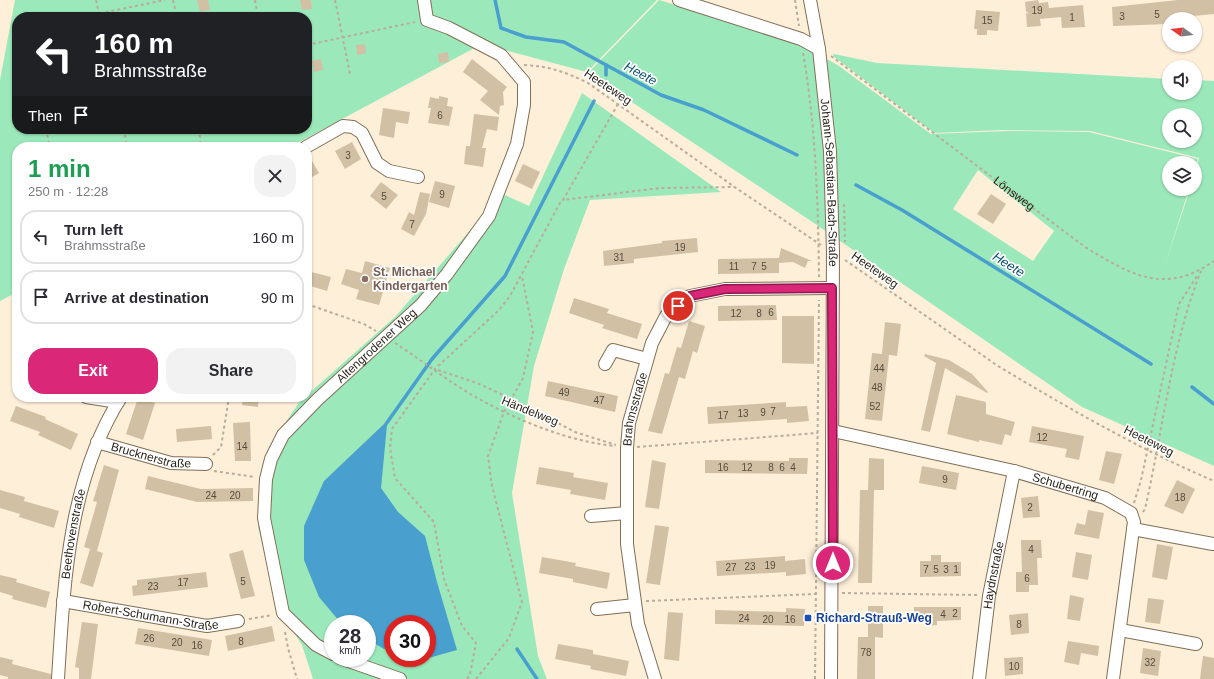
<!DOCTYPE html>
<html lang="en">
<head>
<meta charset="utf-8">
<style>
  :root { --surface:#fff; --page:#f2f2f3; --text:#2b2b33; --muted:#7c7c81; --line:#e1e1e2; --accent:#db2777 }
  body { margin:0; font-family:Helvetica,sans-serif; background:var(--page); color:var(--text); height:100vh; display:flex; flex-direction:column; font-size:15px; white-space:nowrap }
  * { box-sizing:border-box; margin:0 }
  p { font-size:13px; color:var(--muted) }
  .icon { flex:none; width:22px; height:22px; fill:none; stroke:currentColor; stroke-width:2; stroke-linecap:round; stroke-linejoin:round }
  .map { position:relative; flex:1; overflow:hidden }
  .details { position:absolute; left:12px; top:142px; width:300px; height:260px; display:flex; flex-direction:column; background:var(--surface); border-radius:16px; box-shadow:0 1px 3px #0004 }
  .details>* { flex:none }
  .top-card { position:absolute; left:12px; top:12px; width:300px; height:122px; border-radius:16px; box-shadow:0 1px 3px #0004; background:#202124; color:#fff; overflow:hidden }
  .needle { width:26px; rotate:285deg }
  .buttons { position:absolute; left:1162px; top:12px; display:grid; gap:8px }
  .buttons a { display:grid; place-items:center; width:40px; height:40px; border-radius:50%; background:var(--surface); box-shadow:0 1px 3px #0004; font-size:20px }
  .speed { position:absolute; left:324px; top:615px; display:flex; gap:8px; font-size:20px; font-weight:700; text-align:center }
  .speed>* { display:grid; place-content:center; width:52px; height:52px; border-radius:50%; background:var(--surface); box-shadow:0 1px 3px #0004; line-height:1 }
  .speed small { font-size:10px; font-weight:400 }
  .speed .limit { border:6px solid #d22; background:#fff; color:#111 }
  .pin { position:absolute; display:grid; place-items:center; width:34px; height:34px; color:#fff; margin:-17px; border:2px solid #fff; border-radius:50%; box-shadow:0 1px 4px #0007 }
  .me { position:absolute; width:44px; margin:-22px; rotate:0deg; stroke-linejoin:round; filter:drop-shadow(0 0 3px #0008) }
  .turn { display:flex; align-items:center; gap:14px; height:84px; padding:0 16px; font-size:18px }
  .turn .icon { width:52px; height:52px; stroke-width:2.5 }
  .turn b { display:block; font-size:28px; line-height:34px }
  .then { display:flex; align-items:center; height:38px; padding:0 16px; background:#0003; gap:8px; font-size:15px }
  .round { display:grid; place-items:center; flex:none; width:42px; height:42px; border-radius:16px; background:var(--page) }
  .head { display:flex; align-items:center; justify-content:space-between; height:68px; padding:0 16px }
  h1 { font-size:24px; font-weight:600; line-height:30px; color:#1e9e55 }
  .primary-button { display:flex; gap:8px; margin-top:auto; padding:8px 16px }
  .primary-button a { flex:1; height:46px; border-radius:16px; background:var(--accent); color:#fff; font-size:16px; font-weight:600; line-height:46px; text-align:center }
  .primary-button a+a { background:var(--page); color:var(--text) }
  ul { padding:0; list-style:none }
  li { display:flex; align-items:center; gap:12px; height:54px; margin:0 8px 6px; padding:0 8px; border:2px solid var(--line); border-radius:16px }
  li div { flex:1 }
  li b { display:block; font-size:15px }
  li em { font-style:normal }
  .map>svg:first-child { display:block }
  .green { fill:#9be9ba; fill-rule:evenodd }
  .water { fill:#499fce }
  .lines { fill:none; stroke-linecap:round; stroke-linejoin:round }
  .stream { stroke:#499fce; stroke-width:3.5 }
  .building { fill:#d2c0a5 }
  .minor-casing { stroke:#806f56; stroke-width:14 }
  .path { stroke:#b8ac9a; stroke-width:2; stroke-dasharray:3 3; stroke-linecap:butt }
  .minor { stroke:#fff; stroke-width:12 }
  .route-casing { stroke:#8e194d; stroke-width:10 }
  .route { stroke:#db2777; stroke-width:7 }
  .education-dot { fill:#8d6e63; stroke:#fff; stroke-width:1.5 }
  .transit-dot { fill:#1a4fb4; stroke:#fff; stroke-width:1.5 }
  .labels { text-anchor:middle; stroke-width:3.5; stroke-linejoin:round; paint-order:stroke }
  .number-label { font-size:10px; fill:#564c3e }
  .street-label { font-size:12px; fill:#2d261c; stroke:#fff }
  .education-label { font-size:12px; font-weight:bold; fill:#785e54; stroke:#fff; text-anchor:start }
  .transit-label { font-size:12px; font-weight:bold; fill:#164399; stroke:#fff; text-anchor:start }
  .water-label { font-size:13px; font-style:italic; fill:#0c5171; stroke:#fff }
</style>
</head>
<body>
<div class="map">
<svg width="1214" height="679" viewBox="0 0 1214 679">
  <rect width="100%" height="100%" fill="#feefd9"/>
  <g class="green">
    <path d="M15,0H657L587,72L482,44L290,147H17V292L0,301V80ZM17,17H307V129H17Z"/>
    <path d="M659,0L796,41L839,66L931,134L1007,131L1089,132L1198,159L1195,169V163H1169V189H1189L1165,265L1190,189H1195V173L1199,158L1090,131L1002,130L934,133L833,56L834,54L877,63L1169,79V93H1195V80L1214,81V466L1082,407L808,219L588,73ZM1169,115H1195V141H1169ZM978,170L1054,231L1033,261L953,209Z"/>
    <path d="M582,93L721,192L590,200L564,269L534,366L512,493L538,656L547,679H313L302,645L277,606L258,527L269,447L300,401L307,397V395L395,317L485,213L494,190L529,206ZM333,624H367V658H333ZM393,624H427V658H393Z"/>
  </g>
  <path class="water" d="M384,424L387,425L381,488L398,512L425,536L437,582L457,650L425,659L419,658H427V624H393V651L384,649L367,639V624H343L340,622L319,597L304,560V526L324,481Z"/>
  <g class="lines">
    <g class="stream">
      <path d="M495,0L501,28L526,37L564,42L661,95L704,110L797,155"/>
      <path d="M606,65V75"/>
      <path d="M856,185L902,210L1151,364"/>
      <path d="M1192,387L1214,404"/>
      <path d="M386,424L432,359L505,276L594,101"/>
      <path d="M517,649L537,679"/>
    </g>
  </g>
  <g class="building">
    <path d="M197,0H208L210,10L200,12Z"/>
    <path d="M300,0H311L312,9L302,10Z"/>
    <path d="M1038,0L1039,3L1048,2L1049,8L1083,5L1085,27L1062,28L1061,17L1040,19L1041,26L1027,27L1026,13L1029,14L1026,11L1025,2Z"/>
    <path d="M1178,0H1214V14L1182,17V19H1168V24L1113,26L1112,7Z"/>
    <path d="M976,10L1000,12L998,31L987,30V35H977V29H974Z"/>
    <path d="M365,44L366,53L357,55L356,45Z"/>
    <path d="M448,52L449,62L439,63L438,54Z"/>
    <path d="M321,59L323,70L314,72L312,61Z"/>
    <path d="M472,59L507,87L503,92L504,105L500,106L499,115L480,100L488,91L463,72Z"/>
    <path d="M439,96L448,98L447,106L453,107L449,126L428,123L431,108H428L430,97L439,99Z"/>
    <path d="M383,108L410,112L408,124L396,122L394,138L379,135Z"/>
    <path d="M474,114L499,117L497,131L487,129L482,148H486L483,167L464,164L466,146H470Z"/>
    <path d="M352,142L361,159L345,169L335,151Z"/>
    <path d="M307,154H308L319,173L307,180Z"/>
    <path d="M523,164L540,172L532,189L515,181Z"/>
    <path d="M435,181L455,186L449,208L429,202Z"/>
    <path d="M381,182L398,195L386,209L370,196Z"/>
    <path d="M420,192L430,194L426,214L414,236L401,229L409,212L414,215Z"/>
    <path d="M991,194L1006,204L993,224L977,214Z"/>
    <path d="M697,238L698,252L634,259V263L604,266L603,251L662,243V241Z"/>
    <path d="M781,248L812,261H808L805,268L793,262L779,263V273L718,274V259L779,258Z"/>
    <path d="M365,261L390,268L379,305L356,299L359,290L341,284L346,269L362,273Z"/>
    <path d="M307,271L331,277L327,291L307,285Z"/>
    <path d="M574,298L609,309L607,313L642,324L637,339L602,328L604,325L569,313Z"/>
    <path d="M776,305L777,320L718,321V306Z"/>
    <path d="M782,316H814V364L782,363Z"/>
    <path d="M689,321L705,326L697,353L693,351L685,379L679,377L662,434L648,431L665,373L669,374L677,347L681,348Z"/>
    <path d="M885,322L901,324L897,356L883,354L889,355L882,421L865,419L872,353L882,354Z"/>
    <path d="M925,354L949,360L972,374L988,392L987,393L945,368L930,432L921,430L936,363L924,356Z"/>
    <path d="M548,381L618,396L615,412L545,396Z"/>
    <path d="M956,395L986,402V414L1015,422L1011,436L1005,434L1002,445L979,440V442L947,434Z"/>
    <path d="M243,397H259L258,407L242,405Z"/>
    <path d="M138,398L155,403L143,440L126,434Z"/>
    <path d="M786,402V407L807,406L809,421L787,423V419L708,424L707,407Z"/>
    <path d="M16,406L46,417L45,419L78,434L71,450L38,435L40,432L10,421Z"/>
    <path d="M250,422L251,461H235L233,423Z"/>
    <path d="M211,426L212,439L177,442L176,429Z"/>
    <path d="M1032,426L1084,436L1079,460L1065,457L1067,449L1029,442Z"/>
    <path d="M1106,451L1122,454L1114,484L1099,480Z"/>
    <path d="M789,458H808L807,474L705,473V460L789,461Z"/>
    <path d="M869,458L884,459V490H874L872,583H858L860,490H868Z"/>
    <path d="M652,460L666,463L659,509L645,507Z"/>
    <path d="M104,465L119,470L97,551L103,553L93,587L80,583L90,549L97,551L84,547L97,502L93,501Z"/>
    <path d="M922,466L959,473L956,490L919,483Z"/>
    <path d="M539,467L574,473L573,477L608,483L605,500L570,494L571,490L536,484Z"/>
    <path d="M148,476L201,489L253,488V501L197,502L145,489Z"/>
    <path d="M1177,480L1195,489L1183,514L1164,506Z"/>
    <path d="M0,490L25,497L24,501L59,511L54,528L19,517L20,514L0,508Z"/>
    <path d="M1038,496L1040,517L1023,518L1021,498Z"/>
    <path d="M1088,510L1104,513L1099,539L1074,534L1077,523L1085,525Z"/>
    <path d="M655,525L669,527L660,585L646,583Z"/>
    <path d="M1021,540H1041L1042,558H1037L1038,585H1029V592H1016V572H1022Z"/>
    <path d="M1157,544L1173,547L1167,580L1152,577Z"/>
    <path d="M243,550L255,596L241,599L229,554Z"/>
    <path d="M1076,552L1092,555L1088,580L1072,577Z"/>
    <path d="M931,555H941V562H961V576L920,577V561H931Z"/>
    <path d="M785,556V561L805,559L806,574L786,576V572L717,576L716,561Z"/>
    <path d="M542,557L576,563L575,566L610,573L607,589L573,582V579L539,573Z"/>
    <path d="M206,572L208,587L133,596L132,586L137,585V580Z"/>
    <path d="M0,575L17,579L16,582L50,592L46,608L12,599L13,596L0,592Z"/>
    <path d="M1070,595L1084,598L1080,621L1067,619Z"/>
    <path d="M1148,598L1164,600L1160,624L1145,622Z"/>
    <path d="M868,606H883V638L875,637V679H857L858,637H870H868Z"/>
    <path d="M914,607H961V620L937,621V625L926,626V621L914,622Z"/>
    <path d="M786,608L805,609L804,626L715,624V610L786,612Z"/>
    <path d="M668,612L683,613L679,661L664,659Z"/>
    <path d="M1028,613L1029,633L1011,635L1009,615Z"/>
    <path d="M82,622L98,624L91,679H79V668L75,667Z"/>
    <path d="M272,626L275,641L228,651L225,636Z"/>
    <path d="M138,628L212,640L209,656L135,644Z"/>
    <path d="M1068,641L1099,646L1098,656L1081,653L1079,665L1064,662Z"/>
    <path d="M558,644L593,650V654L629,661L626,676L590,669L591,666L555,659Z"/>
    <path d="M1143,648L1161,651L1158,676L1140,673Z"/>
    <path d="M1203,656L1214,658V679H1200Z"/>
    <path d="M0,657L13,660L12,664L51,674V679H8V677L0,675Z"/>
    <path d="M1023,657V674L1005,676L1004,658Z"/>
  </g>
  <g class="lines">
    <g class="minor-casing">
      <g id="minor">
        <path d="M679,0L801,39L819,49"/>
        <path id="s2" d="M810,0L819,49L830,151L833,252L831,679"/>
        <path d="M306,147L343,126L353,127L362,133L377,163L389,171L418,177"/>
        <path d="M605,364L613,350L647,359"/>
        <path d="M86,397L118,402"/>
        <path id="s3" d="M833,431L1014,471L1105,498L1131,513L1134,522L1113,679"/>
        <path id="s4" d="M97,442L171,463L206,464"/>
        <path d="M591,516L627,513"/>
        <path d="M1133,529L1213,544"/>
        <path id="s5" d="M63,601L207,626L238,621"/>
        <path d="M597,609L635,605"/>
        <path d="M1120,630L1196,644"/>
        <path id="s6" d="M333,654L316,645L283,613L264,518L266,479L271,459L283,435L318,399L421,305L447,274L489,216L517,144L524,105V82L501,55L449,28L427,20L424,0"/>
        <path d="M340,658L400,679"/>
        <path id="s7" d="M58,679C64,583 68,481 121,397"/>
        <path id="s8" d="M655,679L638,624L627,544V448L629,423L652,343L666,316L690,296L725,289L832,288"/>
        <path id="s9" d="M979,679L989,596L1014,471"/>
      </g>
    </g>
    <g class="path">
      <path d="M96,0L100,17"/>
      <path d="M173,0L177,17"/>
      <path d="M255,0L258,17"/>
      <path d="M335,0L350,74"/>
      <path d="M795,0L799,26"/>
      <path d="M82,17L165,0"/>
      <path d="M307,45L415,22"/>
      <path d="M803,53C816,127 818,202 819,277"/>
      <path id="s1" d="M831,56L1085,247C1130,274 1164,296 1214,261"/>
      <path d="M524,65C548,66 566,72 588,83L736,188L821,245"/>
      <path d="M618,104L563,200L660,188L734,187"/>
      <path d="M46,129L50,147"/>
      <path d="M124,129L127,147"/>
      <path d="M199,129L201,147"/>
      <path d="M282,129V131"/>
      <path d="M188,147L201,145"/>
      <path d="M844,204L845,242"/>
      <path d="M845,260L998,366C1068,408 1139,449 1214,481"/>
      <path d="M307,304L364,324L376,331"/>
      <path d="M395,343C421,360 445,379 472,395C514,419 566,441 615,446"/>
      <path d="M438,370L477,383L512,399L575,432L616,445"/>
      <path d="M637,447L818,433"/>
      <path d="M213,455L221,447L229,397"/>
      <path d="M214,471L255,477"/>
      <path d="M1134,503L1141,480L1179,304L1197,276"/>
      <path d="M1143,512L1145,509C1163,430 1171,346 1201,271"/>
      <path d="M842,593L977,595"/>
      <path d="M646,601L815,594"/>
      <path d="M249,619L272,615"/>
      <path d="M285,632L288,648L297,679"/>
      <path d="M467,679L470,674L476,643L462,626L444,579L434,522L395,478L390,448L392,429L435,369L499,310L510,296L561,201L563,200"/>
      <path d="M476,679L509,638L522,602L492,486L488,456L504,412L523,378L533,332L522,276"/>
      <path d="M815,679L819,300"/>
    </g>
    <use href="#minor" class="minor"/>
  </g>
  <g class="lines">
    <g class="route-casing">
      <path id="route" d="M678,306L690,296L725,289L832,288L833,563"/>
    </g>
    <use href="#route" class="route"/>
  </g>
  <circle class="education-dot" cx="365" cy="279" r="4"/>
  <rect class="transit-dot" x="804" y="614" width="8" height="8" rx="2"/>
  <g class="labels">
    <g class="number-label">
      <text x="1037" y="14">19</text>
      <text x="1157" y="18">5</text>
      <text x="1122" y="20">3</text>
      <text x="1072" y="21">1</text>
      <text x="987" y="24">15</text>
      <text x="440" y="119">6</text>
      <text x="348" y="159">3</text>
      <text x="442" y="198">9</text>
      <text x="384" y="200">5</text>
      <text x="412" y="228">7</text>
      <text x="680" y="251">19</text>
      <text x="619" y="261">31</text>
      <text x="734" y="270">11</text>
      <text x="754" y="270">7</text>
      <text x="764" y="270">5</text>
      <text x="771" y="316">6</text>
      <text x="736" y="317">12</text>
      <text x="759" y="317">8</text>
      <text x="879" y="372">44</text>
      <text x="877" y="391">48</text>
      <text x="564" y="396">49</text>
      <text x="599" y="404">47</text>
      <text x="875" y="410">52</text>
      <text x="773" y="415">7</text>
      <text x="763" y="416">9</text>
      <text x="743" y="417">13</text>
      <text x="723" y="419">17</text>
      <text x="1042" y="441">12</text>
      <text x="242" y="450">14</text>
      <text x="723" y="471">16</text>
      <text x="747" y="471">12</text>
      <text x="771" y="471">8</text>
      <text x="782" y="471">6</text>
      <text x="793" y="471">4</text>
      <text x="945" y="483">9</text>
      <text x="211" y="499">24</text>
      <text x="235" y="499">20</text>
      <text x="1180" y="501">18</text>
      <text x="1030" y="511">2</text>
      <text x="1031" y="553">4</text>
      <text x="770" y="569">19</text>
      <text x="750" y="570">23</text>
      <text x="731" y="571">27</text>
      <text x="926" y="573">7</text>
      <text x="936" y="573">5</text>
      <text x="946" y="573">3</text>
      <text x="956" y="573">1</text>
      <text x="1027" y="582">6</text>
      <text x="243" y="585">5</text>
      <text x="183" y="586">17</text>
      <text x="153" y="590">23</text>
      <text x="955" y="617">2</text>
      <text x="943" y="618">4</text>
      <text x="744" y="622">24</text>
      <text x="768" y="623">20</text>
      <text x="790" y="623">16</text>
      <text x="1019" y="628">8</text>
      <text x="149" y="642">26</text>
      <text x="241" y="645">8</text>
      <text x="177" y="646">20</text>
      <text x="197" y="649">16</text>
      <text x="866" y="656">78</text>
      <text x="1150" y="666">32</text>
      <text x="1014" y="670">10</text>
    </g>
    <g class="street-label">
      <text transform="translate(608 87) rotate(34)" y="4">Heeteweg</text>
      <text dy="4" stroke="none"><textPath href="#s2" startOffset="184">Johann-Sebastian-Bach-Straße</textPath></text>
      <text dy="4" stroke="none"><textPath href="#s1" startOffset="229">Lönsweg</textPath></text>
      <text transform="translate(875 270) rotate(35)" y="4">Heeteweg</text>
      <text dy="4" stroke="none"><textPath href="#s6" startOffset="378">Altengrodener Weg</textPath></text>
      <text dy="4" stroke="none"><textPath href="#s8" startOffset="274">Brahmsstraße</textPath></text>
      <text transform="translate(530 411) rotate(22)" y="4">Händelweg</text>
      <text transform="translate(1149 441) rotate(27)" y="4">Heeteweg</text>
      <text dy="4" stroke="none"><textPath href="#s4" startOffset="56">Brucknerstraße</textPath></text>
      <text dy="4" stroke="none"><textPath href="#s3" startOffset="239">Schubertring</textPath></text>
      <text dy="4" stroke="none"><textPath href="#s7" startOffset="146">Beethovenstraße</textPath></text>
      <text dy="4" stroke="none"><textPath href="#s9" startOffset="105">Haydnstraße</textPath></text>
      <text dy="4" stroke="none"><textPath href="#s5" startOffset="89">Robert-Schumann-Straße</textPath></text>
    </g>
    <g class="education-label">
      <text x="373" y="276">St. Michael<tspan x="373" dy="14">Kindergarten</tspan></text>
    </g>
    <g class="transit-label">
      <text x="816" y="622">Richard-Strauß-Weg</text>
    </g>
    <g class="water-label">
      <text transform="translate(641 73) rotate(28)" y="5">Heete</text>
      <text transform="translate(1009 264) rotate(32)" y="5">Heete</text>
    </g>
  </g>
</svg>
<div class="buttons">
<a><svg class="needle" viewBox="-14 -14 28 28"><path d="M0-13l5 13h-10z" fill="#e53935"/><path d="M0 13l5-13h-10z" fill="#7c7c81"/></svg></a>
<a><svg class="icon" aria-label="sound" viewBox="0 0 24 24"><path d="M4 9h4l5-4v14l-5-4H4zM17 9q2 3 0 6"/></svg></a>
<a><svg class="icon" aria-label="search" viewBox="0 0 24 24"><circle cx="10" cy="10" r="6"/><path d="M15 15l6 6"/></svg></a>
<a><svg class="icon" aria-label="layers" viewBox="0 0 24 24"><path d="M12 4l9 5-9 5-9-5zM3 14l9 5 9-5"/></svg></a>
</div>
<div class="speed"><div>28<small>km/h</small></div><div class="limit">30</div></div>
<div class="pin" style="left:678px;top:306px;background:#d93025"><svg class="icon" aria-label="arrive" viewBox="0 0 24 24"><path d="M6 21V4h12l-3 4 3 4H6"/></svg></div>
<svg class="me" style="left:833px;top:563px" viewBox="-20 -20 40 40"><circle r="17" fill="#db2777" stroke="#fff" stroke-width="3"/><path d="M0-11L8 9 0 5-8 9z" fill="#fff"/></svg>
<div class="top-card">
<div class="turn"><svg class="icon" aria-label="left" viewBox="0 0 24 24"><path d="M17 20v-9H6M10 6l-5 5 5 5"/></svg><div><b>160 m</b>Brahmsstraße</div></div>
<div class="then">Then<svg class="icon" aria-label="arrive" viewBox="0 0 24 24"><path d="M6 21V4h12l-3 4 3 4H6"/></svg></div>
</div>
<section class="details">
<div class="head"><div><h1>1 min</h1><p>250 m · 12:28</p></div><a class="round"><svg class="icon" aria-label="close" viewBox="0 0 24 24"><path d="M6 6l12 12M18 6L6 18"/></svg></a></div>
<ul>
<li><svg class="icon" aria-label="left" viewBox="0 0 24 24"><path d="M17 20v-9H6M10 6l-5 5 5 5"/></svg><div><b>Turn left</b><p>Brahmsstraße</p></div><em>160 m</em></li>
<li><svg class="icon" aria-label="arrive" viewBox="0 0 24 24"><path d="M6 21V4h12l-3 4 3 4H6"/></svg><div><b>Arrive at destination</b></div><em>90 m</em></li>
</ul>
<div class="primary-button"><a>Exit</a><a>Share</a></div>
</section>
</div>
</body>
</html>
